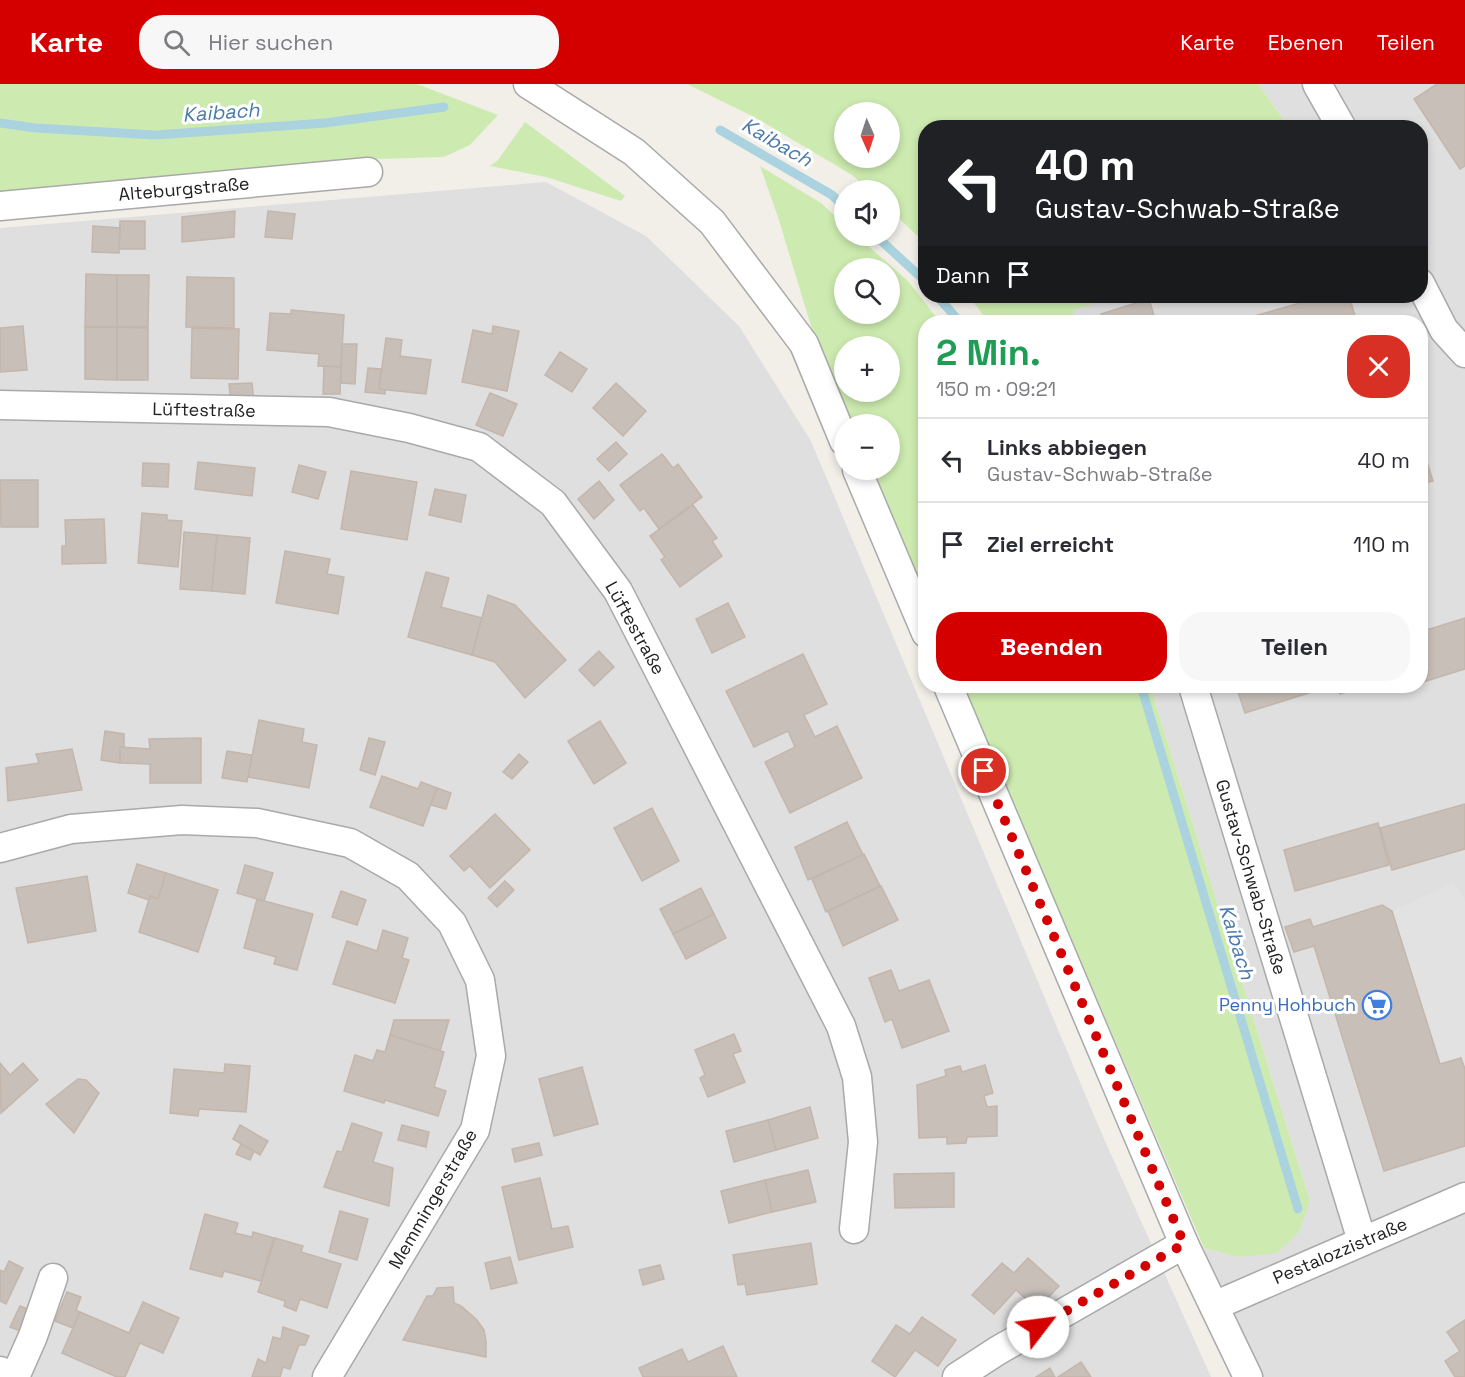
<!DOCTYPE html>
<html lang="de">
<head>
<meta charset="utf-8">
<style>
  :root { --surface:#fff; --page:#f7f7f7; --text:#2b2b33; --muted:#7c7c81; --line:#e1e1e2; --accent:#d40000 }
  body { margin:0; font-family:"Space Grotesk",sans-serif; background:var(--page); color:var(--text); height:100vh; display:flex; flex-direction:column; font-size:22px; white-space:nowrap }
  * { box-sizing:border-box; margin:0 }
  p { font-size:20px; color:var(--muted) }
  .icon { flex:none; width:33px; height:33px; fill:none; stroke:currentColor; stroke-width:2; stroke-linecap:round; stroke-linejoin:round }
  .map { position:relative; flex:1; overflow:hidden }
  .sheet { position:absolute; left:918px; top:231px; width:510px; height:378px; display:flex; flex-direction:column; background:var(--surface); border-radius:24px; box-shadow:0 3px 9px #0003 }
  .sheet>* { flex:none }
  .hud { position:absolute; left:918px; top:36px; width:510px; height:183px; border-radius:24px; box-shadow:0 3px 9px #0003; background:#202124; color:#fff; overflow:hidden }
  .needle { width:39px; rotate:177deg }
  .buttons { position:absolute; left:834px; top:18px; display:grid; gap:12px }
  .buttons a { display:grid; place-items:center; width:66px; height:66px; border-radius:50%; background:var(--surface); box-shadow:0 3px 9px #0003; font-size:30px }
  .pin { position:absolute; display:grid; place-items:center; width:51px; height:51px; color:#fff; margin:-26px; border:3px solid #fff; border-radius:50%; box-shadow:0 2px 6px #0007 }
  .me { position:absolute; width:66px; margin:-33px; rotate:60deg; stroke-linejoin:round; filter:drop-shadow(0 0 4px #0008) }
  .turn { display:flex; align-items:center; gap:21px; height:126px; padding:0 18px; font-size:27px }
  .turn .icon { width:78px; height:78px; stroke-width:2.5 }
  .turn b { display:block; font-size:42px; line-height:51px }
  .then { display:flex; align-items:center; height:57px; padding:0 18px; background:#0003; gap:12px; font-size:22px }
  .round { display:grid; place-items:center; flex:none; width:63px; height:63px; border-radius:24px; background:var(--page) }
  .headline { display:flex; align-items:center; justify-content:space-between; height:102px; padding:0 18px }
  h1 { font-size:36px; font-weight:700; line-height:45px; color:#1e9e55 }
  .button { display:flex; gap:12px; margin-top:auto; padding:12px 18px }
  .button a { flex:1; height:69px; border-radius:24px; background:var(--accent); color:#fff; font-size:24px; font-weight:700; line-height:69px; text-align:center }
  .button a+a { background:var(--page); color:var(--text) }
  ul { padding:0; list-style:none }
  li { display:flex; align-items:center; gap:18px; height:84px; padding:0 18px; border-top:2px solid var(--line) }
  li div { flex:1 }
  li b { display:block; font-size:22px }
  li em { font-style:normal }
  header { display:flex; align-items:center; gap:36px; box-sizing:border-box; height:84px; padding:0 30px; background:var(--accent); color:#fff }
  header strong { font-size:28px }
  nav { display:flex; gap:33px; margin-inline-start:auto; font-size:21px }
  .search { width:420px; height:54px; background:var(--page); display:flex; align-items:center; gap:15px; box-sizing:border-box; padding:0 21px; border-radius:24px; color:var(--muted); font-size:22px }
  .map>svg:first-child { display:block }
  .residential { fill:#e0dfdf }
  .grass { fill:#cdebb0; fill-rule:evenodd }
  .parking { fill:#e2e2e2 }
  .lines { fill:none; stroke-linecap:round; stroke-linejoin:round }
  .stream { stroke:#aad3df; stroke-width:9 }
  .building { fill:#c7bfb8; stroke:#c4b6ab; stroke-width:1.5 }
  .minor-casing { stroke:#a9a9a9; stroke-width:31 }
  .minor { stroke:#fff; stroke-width:28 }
  .route { stroke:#d40000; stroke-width:10; stroke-dasharray:0 18 }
  .labels { text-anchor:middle; stroke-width:6; stroke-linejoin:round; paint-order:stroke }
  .street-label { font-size:18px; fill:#222; stroke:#fff }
  .shop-label { font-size:18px; fill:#366cbe; stroke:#fff; text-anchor:end }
  .water-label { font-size:20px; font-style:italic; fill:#4a7aab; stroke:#fff }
</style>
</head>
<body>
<header>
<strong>Karte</strong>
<div class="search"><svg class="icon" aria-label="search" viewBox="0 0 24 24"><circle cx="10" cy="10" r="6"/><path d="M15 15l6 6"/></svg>Hier suchen</div>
<nav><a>Karte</a><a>Ebenen</a><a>Teilen</a></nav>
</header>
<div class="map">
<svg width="1465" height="1293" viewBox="0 0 1465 1293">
  <rect width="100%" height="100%" fill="#f2efe9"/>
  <g class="residential">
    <path d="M1258,0H1465V1293H1261L1219,1207L1204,1164L1240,1173L1310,1117L1150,602H1420V238H1076L1072,226L1119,212H1420V44L1289,43Z"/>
    <path d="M546,98L646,152L739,242L811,357L1101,1048L1211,1293H0V144Z"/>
  </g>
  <g class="grass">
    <path d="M0,0H417L498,31L470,61L444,73L377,75L0,108Z"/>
    <path d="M687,0H1258L1289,43L926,44L925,159L890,126V106H869L852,91L756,34ZM890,28V74H844V28Z"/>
    <path d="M525,38L625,112L621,117L546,93L490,82L498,76Z"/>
    <path d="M760,82L821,119L844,140V152H857L908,197L940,238H926L925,513L871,386H890V340H852L814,252L778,133ZM844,184H890V230H844ZM844,262H890V308H844Z"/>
    <path d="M969,212H1119L1073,226L1076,238H988Z"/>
    <path d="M963,602H1150L1310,1117L1299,1148L1277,1169L1239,1173L1204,1164Z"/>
  </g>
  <path class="parking" d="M1453,799L1465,816V985L1461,974L1440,980L1392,827Z"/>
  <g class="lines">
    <g class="stream">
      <path d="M0,39L36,44L155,51L325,39L444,23"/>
      <path d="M720,46L832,111L844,123"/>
      <path d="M876,152L926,198"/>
      <path d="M937,212L960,238"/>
      <path d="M1141,602L1298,1125"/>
    </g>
  </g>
  <g class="building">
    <path d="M1437,0H1465V82L1460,85L1414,15Z"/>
    <path d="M235,127L234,153L182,158V133Z"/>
    <path d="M268,127L295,130L292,155L265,153Z"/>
    <path d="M120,137H145V165H119Z"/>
    <path d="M93,142L120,144L119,169L92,168Z"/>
    <path d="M86,190L117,191V243H85Z"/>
    <path d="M117,191H149L148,243H117Z"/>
    <path d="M187,193L234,194V244L186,243Z"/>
    <path d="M1298,212H1349L1357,238H1253L1251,233L1300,219Z"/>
    <path d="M1149,215L1156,238H1104L1101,230Z"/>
    <path d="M291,226L344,231L341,283L318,282L319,270L267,266L270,229L291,230Z"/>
    <path d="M23,242L27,286L0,288V244Z"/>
    <path d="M493,242L519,247L507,307L462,298L473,246L492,250Z"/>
    <path d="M85,243H117V296L85,295Z"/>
    <path d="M117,243L148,244V296H117Z"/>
    <path d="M192,244L239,245L238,295L191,294Z"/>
    <path d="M386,254L402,256L400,272L431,276L426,310L379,305Z"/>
    <path d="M342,260H357L355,300L341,299Z"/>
    <path d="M560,268L587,285L572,308L545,291Z"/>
    <path d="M324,282L341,283L340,310H323Z"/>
    <path d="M368,284L381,285L379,305L385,306V310L365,308Z"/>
    <path d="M252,299L254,318L231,320L229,300Z"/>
    <path d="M616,299L646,327L623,352L593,324Z"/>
    <path d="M490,309L517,320L503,352L476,341Z"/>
    <path d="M1420,356L1433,397L1420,400Z"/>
    <path d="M616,358L627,370L609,387L597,375Z"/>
    <path d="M662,370L673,384L678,380L702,413L659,445L644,424L640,427L620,401Z"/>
    <path d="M198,378L255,384L252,412L195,405Z"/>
    <path d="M143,379L169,380L168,403L142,402Z"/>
    <path d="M299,381L326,388L318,415L292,408Z"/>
    <path d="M351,387L417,398L407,456L341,445Z"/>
    <path d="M0,396H38V443H1Z"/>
    <path d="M599,397L614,416L594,435L578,415Z"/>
    <path d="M435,405L466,411L461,438L429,431Z"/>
    <path d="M693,421L717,454L712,457L722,472L680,503L661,476L665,473L650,452Z"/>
    <path d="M142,429L167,431V436L182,437L178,483L138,479Z"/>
    <path d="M104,435L106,479L62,480V462H66L65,436Z"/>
    <path d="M184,448L217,451L212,507L180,505Z"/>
    <path d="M217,451L250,454L245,510L212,507Z"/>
    <path d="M285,467L330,475L327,490L344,493L338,530L276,519Z"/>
    <path d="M426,488L449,494L441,523L482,534L472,571L408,553Z"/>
    <path d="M488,511L515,521L566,576L525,614L495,578L472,571Z"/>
    <path d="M728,519L745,553L712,569L696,535Z"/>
    <path d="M1465,534V585L1420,599V548Z"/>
    <path d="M599,567L614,583L594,602L579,586Z"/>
    <path d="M803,570L827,620L804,631L815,653L837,642L862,694L790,729L765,678L795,663L788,647L754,663L726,607Z"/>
    <path d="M1236,602H1331L1245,629Z"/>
    <path d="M1337,602H1365L1340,610Z"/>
    <path d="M259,636L304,645L302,658L317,661L309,704L248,693Z"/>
    <path d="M600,637L626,679L594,700L568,657Z"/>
    <path d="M105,647L124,650V663H120V679L101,676Z"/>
    <path d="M201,654V699H150V680L120,679V663L150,665L149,655Z"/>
    <path d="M369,654L385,658L375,691L360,686Z"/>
    <path d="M72,665L82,706L8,717L6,684L39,679L36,670Z"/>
    <path d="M227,667L252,671L247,698L222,694Z"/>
    <path d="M519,670L528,678L512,695L503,688Z"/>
    <path d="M382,692L418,705L421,698L437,704L423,742L370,723Z"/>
    <path d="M437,704L451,709L446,725L431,721Z"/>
    <path d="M1465,720V765L1392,786L1380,744Z"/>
    <path d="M652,724L679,777L642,797L614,744Z"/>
    <path d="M495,730L530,766L490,804L470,782L464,787L450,772Z"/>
    <path d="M847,738L863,771L808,796L795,763Z"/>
    <path d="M1378,739L1389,781L1295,807L1284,766Z"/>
    <path d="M864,770L880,802L826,828L812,795Z"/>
    <path d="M137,780L166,789L158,815L150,812L149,816L128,809Z"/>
    <path d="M245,781L273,789L264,817L237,809Z"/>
    <path d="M166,789L218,806L198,868L139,848L150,812L158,815Z"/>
    <path d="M87,792L96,847L28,859L16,804Z"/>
    <path d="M505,797L514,806L497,823L488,814Z"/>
    <path d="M881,802L898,836L843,862L828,827Z"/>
    <path d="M701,804L714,830L673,850L660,825Z"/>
    <path d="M341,807L366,816L357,841L332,833Z"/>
    <path d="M257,815L313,830L297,886L274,880L276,873L244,864Z"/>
    <path d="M1382,821L1392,827L1440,980L1461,974L1465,985V1062L1384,1087L1314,862L1294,868L1285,843L1310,835L1313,843Z"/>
    <path d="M714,830L726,854L686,875L673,850Z"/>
    <path d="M383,846L408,854L402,874L409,876L395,919L333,900L347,857L377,867Z"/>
    <path d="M891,886L899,907L929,896L949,947L902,964L892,935L885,938L869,894Z"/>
    <path d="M394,936H449L440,967L390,951Z"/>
    <path d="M734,950L741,967L733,970L745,998L708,1013L700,994L705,991L695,966Z"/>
    <path d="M390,951L444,968L434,1003L446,1007L438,1032L385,1016L384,1019L344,1007L355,971L373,977L377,966L385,968Z"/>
    <path d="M0,979L10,991L23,979L38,996L1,1029Z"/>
    <path d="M225,980L250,982L246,1028L199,1025L198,1032L170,1029L174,985L224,989Z"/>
    <path d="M985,981L993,1009L984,1012L987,1023L997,1022V1052L967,1053L966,1059L947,1060V1053L919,1054L917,1001L946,992L945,986L960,982L962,988Z"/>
    <path d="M582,983L598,1040L554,1052L539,995Z"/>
    <path d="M78,995L86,996L99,1009L74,1049L46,1020Z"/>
    <path d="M810,1023L818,1054L776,1066L768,1036Z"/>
    <path d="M768,1036L776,1066L734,1078L726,1047Z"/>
    <path d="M352,1039L382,1049L373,1078L393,1084L389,1122L324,1103L337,1067L342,1068Z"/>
    <path d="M240,1041L268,1057L260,1071L233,1055Z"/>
    <path d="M402,1041L429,1048L426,1063L398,1056Z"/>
    <path d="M539,1059L542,1071L515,1078L512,1065Z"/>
    <path d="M241,1060L254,1067L250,1076L236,1070Z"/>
    <path d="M808,1086L816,1118L772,1128L765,1096Z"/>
    <path d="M954,1089V1123L895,1124L894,1090Z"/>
    <path d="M540,1094L552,1145L568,1142L573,1163L519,1176L502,1103Z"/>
    <path d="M765,1096L772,1128L729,1139L721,1107Z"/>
    <path d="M340,1127L368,1135L357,1176L329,1168Z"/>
    <path d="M205,1130L238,1139L235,1149L252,1153L253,1148L274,1154L261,1197L224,1187L222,1193L190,1185Z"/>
    <path d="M275,1154L303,1162L301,1168L341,1180L327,1224L300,1215L296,1227L284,1222L285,1217L258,1208Z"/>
    <path d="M811,1159L817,1200L747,1211L745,1200L738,1201L733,1171Z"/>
    <path d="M510,1173L517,1199L491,1205L485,1179Z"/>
    <path d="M1028,1174L1059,1202L1037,1225L1016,1206L994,1230L972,1211L1002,1179L1014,1189Z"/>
    <path d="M9,1177L23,1184L6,1220L0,1217V1186L4,1188Z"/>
    <path d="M660,1181L664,1195L643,1201L639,1186Z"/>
    <path d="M453,1203L454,1219L461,1222L477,1236L484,1246L486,1257V1273L403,1256L427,1212H433L437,1204Z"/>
    <path d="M67,1208L81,1213L76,1226L80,1228L73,1244L55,1237Z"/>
    <path d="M143,1218L179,1234L163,1269L140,1259L125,1293H117L62,1269L80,1228L129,1249Z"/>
    <path d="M20,1222L33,1227L23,1248L10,1243Z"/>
    <path d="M922,1233L956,1256L938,1282L915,1266L895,1293L872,1277L896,1241L910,1250Z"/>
    <path d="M1465,1236V1293H1455L1445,1277L1460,1267L1447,1248Z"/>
    <path d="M283,1243L309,1252L305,1261H299L290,1285L283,1283L280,1293H252L258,1275L266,1279L273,1253L281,1255Z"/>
    <path d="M723,1262L737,1293H643L639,1284L682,1265L688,1278Z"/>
    <path d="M1081,1278L1091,1293H1058Z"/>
    <path d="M1050,1284L1055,1293H1036Z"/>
  </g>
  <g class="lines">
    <g class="minor-casing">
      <g id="minor">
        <path d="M528,0L634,68L712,138L804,260L844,357"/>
        <path d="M1317,0L1342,44"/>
        <path d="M0,122L368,88"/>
        <path d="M1420,199L1444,246L1465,269"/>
        <path d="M0,321L329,328L409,344L479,363L553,419L618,507L841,942L857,993L863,1058L854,1145"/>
        <path d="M857,386L926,549"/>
        <path d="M948,602L1184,1160L1248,1293"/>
        <path d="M1193,602L1362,1157"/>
        <path d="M0,764L71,745L182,736L257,739L350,759L408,792L452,839L480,896L491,972L475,1046L327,1293"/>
        <path d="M1214,1222L1465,1113"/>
        <path d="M0,1287L15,1293L33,1252L53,1194"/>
        <path d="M957,1293L997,1267L1184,1160"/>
      </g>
    </g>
    <use href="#minor" class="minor"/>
  </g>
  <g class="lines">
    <path class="route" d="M984,687L1184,1160L1038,1243"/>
  </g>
  <defs>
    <g id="supermarket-ring" transform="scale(1.5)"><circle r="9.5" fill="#fff" stroke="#3f7fe0" stroke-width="1.5"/><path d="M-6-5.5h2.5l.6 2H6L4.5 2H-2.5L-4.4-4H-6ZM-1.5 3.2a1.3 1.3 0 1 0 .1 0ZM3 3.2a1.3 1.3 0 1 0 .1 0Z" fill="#3f7fe0"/></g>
  </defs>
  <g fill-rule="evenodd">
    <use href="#supermarket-ring" x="1377" y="921"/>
  </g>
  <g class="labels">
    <g class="street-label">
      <text transform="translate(184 105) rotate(-5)" y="6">Alteburgstraße</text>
      <text transform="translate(204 326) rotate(1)" y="6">Lüftestraße</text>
      <text transform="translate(635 544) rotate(61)" y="6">Lüftestraße</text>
      <text transform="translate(1251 793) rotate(73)" y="6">Gustav-Schwab-Straße</text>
      <text transform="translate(433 1115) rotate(-60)" y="6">Memmingerstraße</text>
      <text transform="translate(1340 1167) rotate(-23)" y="6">Pestalozzistraße</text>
    </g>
    <g class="shop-label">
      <text x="1356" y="927">Penny Hohbuch</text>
    </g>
    <g class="water-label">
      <text transform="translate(221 28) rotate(-4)" y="7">Kaibach</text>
      <text transform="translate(777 58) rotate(30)" y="7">Kaibach</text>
      <text transform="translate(1237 858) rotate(73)" y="7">Kaibach</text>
    </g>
  </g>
</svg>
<div class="buttons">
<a><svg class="needle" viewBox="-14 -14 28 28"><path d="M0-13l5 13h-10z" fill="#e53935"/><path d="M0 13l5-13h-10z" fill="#7c7c81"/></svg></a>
<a><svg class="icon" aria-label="sound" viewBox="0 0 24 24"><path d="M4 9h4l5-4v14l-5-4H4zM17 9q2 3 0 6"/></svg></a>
<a><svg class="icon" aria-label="search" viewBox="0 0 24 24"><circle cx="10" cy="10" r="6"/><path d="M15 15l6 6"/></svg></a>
<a>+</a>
<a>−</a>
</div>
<div class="pin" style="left:984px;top:687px;background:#d93025"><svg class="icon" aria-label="arrive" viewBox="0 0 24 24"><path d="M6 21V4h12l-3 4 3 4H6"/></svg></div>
<svg class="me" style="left:1038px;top:1243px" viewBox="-20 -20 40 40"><circle r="19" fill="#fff"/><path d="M0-13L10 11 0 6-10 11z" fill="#d40000"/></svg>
<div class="hud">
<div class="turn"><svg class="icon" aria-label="left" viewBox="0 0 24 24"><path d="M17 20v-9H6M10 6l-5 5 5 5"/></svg><div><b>40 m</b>Gustav-Schwab-Straße</div></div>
<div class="then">Dann<svg class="icon" aria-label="arrive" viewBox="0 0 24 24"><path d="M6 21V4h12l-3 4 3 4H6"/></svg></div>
</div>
<section class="sheet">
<div class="headline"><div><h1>2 Min.</h1><p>150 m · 09:21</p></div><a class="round" style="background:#d93025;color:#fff"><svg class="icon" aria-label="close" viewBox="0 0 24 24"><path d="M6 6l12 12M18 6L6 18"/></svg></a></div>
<ul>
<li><svg class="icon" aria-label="left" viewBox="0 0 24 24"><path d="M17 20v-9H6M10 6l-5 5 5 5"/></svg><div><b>Links abbiegen</b><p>Gustav-Schwab-Straße</p></div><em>40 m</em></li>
<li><svg class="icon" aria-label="arrive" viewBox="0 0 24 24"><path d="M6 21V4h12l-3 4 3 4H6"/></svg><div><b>Ziel erreicht</b></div><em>110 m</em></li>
</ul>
<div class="button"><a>Beenden</a><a>Teilen</a></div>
</section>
</div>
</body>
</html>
